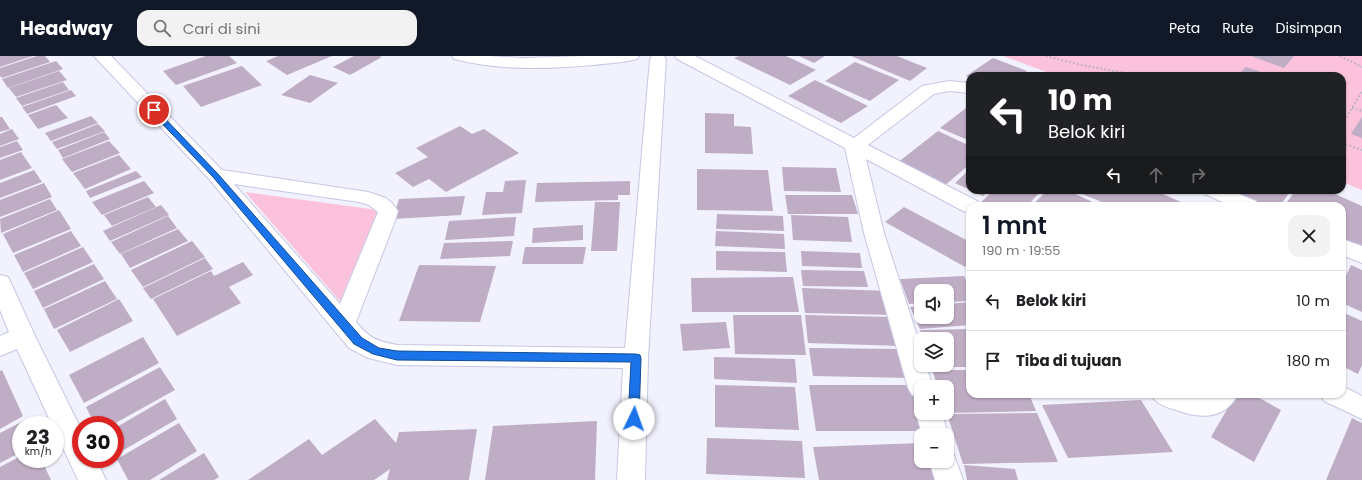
<!DOCTYPE html>
<html lang="id">
<head>
<meta charset="utf-8">
<style>
  :root { --surface:#fff; --page:#f2f2f2; --text:#202124; --muted:#757577; --line:#e0e0e0; --accent:#111827 }
  body { margin:0; font-family:Poppins,sans-serif; background:var(--page); color:var(--text); height:100vh; display:flex; flex-direction:column; font-size:15px; white-space:nowrap }
  * { box-sizing:border-box; margin:0 }
  p { font-size:13px; color:var(--muted) }
  .icon { flex:none; width:22px; height:22px; fill:none; stroke:currentColor; stroke-width:2; stroke-linecap:round; stroke-linejoin:round }
  .map { position:relative; flex:1; overflow:hidden }
  .details { position:absolute; left:966px; top:146px; width:380px; height:196px; display:flex; flex-direction:column; background:var(--surface); border-radius:12px; box-shadow:0 1px 3px #0004 }
  .details>* { flex:none }
  .banner { position:absolute; left:966px; top:16px; width:380px; height:122px; border-radius:12px; box-shadow:0 1px 3px #0004; background:#202124; color:#fff; overflow:hidden }
  .tools { position:absolute; left:914px; top:228px; display:grid; gap:8px }
  .tools a { display:grid; place-items:center; width:40px; height:40px; border-radius:8px; background:var(--surface); box-shadow:0 1px 3px #0004; font-size:20px }
  .speed { position:absolute; left:12px; top:360px; display:flex; gap:8px; font-size:20px; font-weight:700; text-align:center }
  .speed>* { display:grid; place-content:center; width:52px; height:52px; border-radius:50%; background:var(--surface); box-shadow:0 1px 3px #0004; line-height:1 }
  .speed small { font-size:10px; font-weight:400 }
  .speed .limit { border:6px solid #d22; background:#fff; color:#111 }
  .pin { position:absolute; display:grid; place-items:center; width:34px; height:34px; color:#fff; margin:-17px; border:2px solid #fff; border-radius:50%; box-shadow:0 1px 4px #0007 }
  .me { position:absolute; width:44px; margin:-22px; rotate:3deg; stroke-linejoin:round; filter:drop-shadow(0 0 3px #0008) }
  .turn { display:flex; align-items:center; gap:14px; height:84px; padding:0 16px; font-size:18px }
  .turn .icon { width:52px; height:52px; stroke-width:2.5 }
  .turn b { display:block; font-size:28px; line-height:34px }
  .lanes { display:flex; align-items:center; height:38px; padding:0 16px; background:#0003; justify-content:center; gap:20px; direction:ltr }
  .lanes .off { opacity:.35 }
  .round { display:grid; place-items:center; flex:none; width:42px; height:42px; border-radius:12px; background:var(--page) }
  .headline { display:flex; align-items:center; justify-content:space-between; height:68px; padding:0 16px }
  h1 { font-size:24px; font-weight:600; line-height:30px; color:var(--accent) }
  ul { padding:0; list-style:none }
  li { display:flex; align-items:center; gap:12px; height:60px; padding:0 16px; border-top:1px solid var(--line) }
  li div { flex:1 }
  li b { display:block; font-size:15px }
  li em { font-style:normal }
  header { display:flex; align-items:center; gap:24px; box-sizing:border-box; height:56px; padding:0 20px; background:var(--accent); color:#fff }
  header strong { font-size:19px }
  nav { display:flex; gap:22px; margin-inline-start:auto; font-size:14px }
  .search { width:280px; height:36px; background:var(--page); display:flex; align-items:center; gap:10px; box-sizing:border-box; padding:0 14px; border-radius:12px; color:var(--muted); font-size:15px }
  .map>svg:first-child { display:block }
  .green { fill:#fcc1db }
  .building { fill:#bfacc5 }
  .lines { fill:none; stroke-linecap:round; stroke-linejoin:round }
  .street-casing { stroke:#c6c6e4; stroke-width:2 }
  .path { stroke:#afafbb; stroke-width:2; stroke-dasharray:1.5 2.5; stroke-linecap:butt }
  .street { fill:#fff; fill-rule:evenodd }
  .route { fill:#1a73e8; stroke:#114b97 }
</style>
</head>
<body>
<header>
<strong>Headway</strong>
<div class="search"><svg class="icon" aria-label="search" viewBox="0 0 24 24"><circle cx="10" cy="10" r="6"/><path d="M15 15l6 6"/></svg>Cari di sini</div>
<nav><a>Peta</a><a>Rute</a><a>Disimpan</a></nav>
</header>
<div class="map">
<svg width="1362" height="424" viewBox="0 0 1362 424">
  <rect width="100%" height="100%" fill="#f2f2fe"/>
  <g class="green">
    <path d="M1003,0H1362V134L1342,126V20H1057Z"/>
    <path d="M245,136L378,154L340,245Z"/>
  </g>
  <g class="building">
    <path d="M0,0H33L0,11Z"/>
    <path d="M37,0H45L50,6L2,22L0,20V12Z"/>
    <path d="M206,0H229L237,7L176,29L163,15Z"/>
    <path d="M278,0H332L287,19L266,5Z"/>
    <path d="M354,0H379L382,1L350,19L333,11Z"/>
    <path d="M739,0H786L816,14L790,29L734,2Z"/>
    <path d="M799,0H825L814,7Z"/>
    <path d="M851,0H897L927,12L910,25Z"/>
    <path d="M1251,0H1294L1284,12Z"/>
    <path d="M993,2L1027,15L1020,20H970V22L966,20Z"/>
    <path d="M56,5L63,13L8,32L2,23Z"/>
    <path d="M855,6L899,24L870,45L825,25Z"/>
    <path d="M242,10L262,29L201,51L183,30Z"/>
    <path d="M1246,11L1273,20H1242L1238,19Z"/>
    <path d="M59,15L67,24L16,41L9,32Z"/>
    <path d="M310,19L338,27L310,47L281,39Z"/>
    <path d="M815,24L868,50L841,67L788,40Z"/>
    <path d="M63,26L69,34L22,50L16,42Z"/>
    <path d="M71,34L76,40L27,58L22,51Z"/>
    <path d="M56,49L68,62L38,73L28,59Z"/>
    <path d="M970,49V85L940,72Z"/>
    <path d="M705,57L734,58V70L751,71L753,98L705,97Z"/>
    <path d="M91,60L98,67L51,85L45,77Z"/>
    <path d="M0,61H2L10,73L0,76Z"/>
    <path d="M1362,61V82L1351,78Z"/>
    <path d="M98,68L105,75L57,93L52,86Z"/>
    <path d="M460,70L472,78L484,73L519,97L446,136L429,123L413,131L395,117L428,101L416,92Z"/>
    <path d="M12,73L19,83L0,90V78Z"/>
    <path d="M938,75L970,90V108L943,131L897,107Z"/>
    <path d="M104,76L110,83L63,102L58,94Z"/>
    <path d="M17,85L23,94L0,102V91Z"/>
    <path d="M109,85L120,97L72,116L62,103Z"/>
    <path d="M21,96L32,112L0,124V104Z"/>
    <path d="M119,99L131,113L85,133L73,117Z"/>
    <path d="M782,111L836,112L841,136L784,135Z"/>
    <path d="M697,113L768,114L773,155L697,154Z"/>
    <path d="M970,113V134H990L983,140L955,127Z"/>
    <path d="M34,114L42,126L0,142V127Z"/>
    <path d="M136,115L142,121L90,142L86,135Z"/>
    <path d="M526,124L522,157L482,159L486,136H503L505,125Z"/>
    <path d="M144,125L154,137L102,159L92,146Z"/>
    <path d="M630,125V139H618V144L535,146L537,127Z"/>
    <path d="M44,127L52,141L0,161V144Z"/>
    <path d="M994,134H1042L1027,150H982L979,148Z"/>
    <path d="M1048,134H1067L1101,150H1031Z"/>
    <path d="M1072,134H1154L1190,150H1112Z"/>
    <path d="M1239,134H1291L1280,150H1263L1236,138Z"/>
    <path d="M1296,134H1326L1362,150V188L1360,191L1342,183V150H1284Z"/>
    <path d="M785,139H852L858,158H788Z"/>
    <path d="M465,140L461,159L393,163L399,143Z"/>
    <path d="M148,141L156,151L112,170L104,159Z"/>
    <path d="M50,143L57,154L1,177L0,163Z"/>
    <path d="M595,146H620L617,195H591Z"/>
    <path d="M161,149L169,159L110,185L103,175Z"/>
    <path d="M904,151L970,186V206L965,211L885,166Z"/>
    <path d="M59,154L71,173L13,197L3,178Z"/>
    <path d="M717,158L783,160L784,175L716,173Z"/>
    <path d="M791,159L848,161L852,186L793,184Z"/>
    <path d="M168,160L177,172L120,198L111,186Z"/>
    <path d="M516,161L514,180L445,184L449,165Z"/>
    <path d="M583,169V184L532,187L533,172Z"/>
    <path d="M178,173L188,185L130,212L121,198Z"/>
    <path d="M71,175L81,190L23,216L14,199Z"/>
    <path d="M716,175L784,178L785,193L715,190Z"/>
    <path d="M192,185L205,201L143,231L131,214Z"/>
    <path d="M513,185L510,200L440,203L444,187Z"/>
    <path d="M83,191L93,206L33,233L24,217Z"/>
    <path d="M525,191H586L583,208H522Z"/>
    <path d="M716,195L785,196L787,216L716,214Z"/>
    <path d="M801,195L860,197L862,212L802,210Z"/>
    <path d="M205,202L213,213L151,243L143,232Z"/>
    <path d="M243,206L253,219L229,231L241,247L177,280L153,243L211,215L214,220Z"/>
    <path d="M94,208L104,223L43,252L34,235Z"/>
    <path d="M419,209L496,210L480,266L399,265Z"/>
    <path d="M1351,209L1362,214V256L1342,247V228Z"/>
    <path d="M801,214L864,215L868,231L803,230Z"/>
    <path d="M964,220L970,232V245L947,246V235H921V247L909,248L900,223Z"/>
    <path d="M793,221L799,256H692L691,222Z"/>
    <path d="M105,225L117,243L54,273L44,253Z"/>
    <path d="M802,232L890,235L895,259L805,257Z"/>
    <path d="M119,243L133,265L70,296L57,274Z"/>
    <path d="M970,246V269L920,273L910,251L921,250V261H947V248Z"/>
    <path d="M1342,256L1362,265V309L1358,318L1342,310Z"/>
    <path d="M733,259H801L806,299L735,298Z"/>
    <path d="M805,259L894,261L901,290L808,287Z"/>
    <path d="M726,266L730,292L683,295L680,268Z"/>
    <path d="M970,273V311H931V309H947V283H923L920,274Z"/>
    <path d="M143,281L159,307L84,347L69,319Z"/>
    <path d="M809,292L901,293L909,322L813,320Z"/>
    <path d="M714,301L795,303L797,327L714,323Z"/>
    <path d="M160,311L175,334L112,369H95L86,351Z"/>
    <path d="M2,314L23,360L0,373V315Z"/>
    <path d="M932,314H970V338H1029L1036,355L947,357V331H938Z"/>
    <path d="M715,329L795,331L799,374L715,371Z"/>
    <path d="M809,329H911L923,375H816Z"/>
    <path d="M1034,338H1124L1125,340L1034,339Z"/>
    <path d="M1236,338H1252L1281,354L1254,406L1211,381Z"/>
    <path d="M165,343L177,363L115,399V372Z"/>
    <path d="M1141,344L1173,396L1068,402L1042,349Z"/>
    <path d="M1037,357L1058,406L963,408L947,358Z"/>
    <path d="M1352,362L1362,367V424H1326Z"/>
    <path d="M375,363L396,387L399,376L477,373L469,424H387L390,413L374,424H248L309,383L322,399Z"/>
    <path d="M25,364L28,369H21V396L0,407V377Z"/>
    <path d="M597,365L595,424H485L493,370Z"/>
    <path d="M179,367L197,395L150,424H128L117,403Z"/>
    <path d="M707,382L802,385L805,422L706,418Z"/>
    <path d="M921,387V405H933L939,424H819L813,391Z"/>
    <path d="M204,397L219,421L214,424H159Z"/>
    <path d="M21,400V403H41L51,424H0V411Z"/>
    <path d="M964,409L1015,413L1018,424H967Z"/>
  </g>
  <g class="lines">
    <g class="street-casing">
      <g id="street">
        <path d="M94,0H111L222,114L368,136L386,142L392,147L398,155L395,165L356,266C369,282 376,285 397,289L625,292L650,3L652,0H664L666,3L648,302L645,424H617L623,312L397,309L368,302L349,292L209,123ZM234,128L359,146L369,149L378,156L340,248Z"/>
        <path d="M452,0H489L524,2L583,0H639L637,3C623,7 608,7 594,9C548,13 500,15 454,3Z"/>
        <path d="M675,0H695L854,82L922,30L949,25L970,27V37L949,35L934,38L868,89L977,145L980,150H970V157L963,155L866,103L884,177L921,292V309H926L933,331H921V342L912,339L908,332L864,177L845,92L677,3Z"/>
        <path d="M1202,134H1229L1256,145L1259,150H1231L1205,138Z"/>
        <path d="M1342,183L1362,190V207L1342,199Z"/>
        <path d="M0,219L8,221L11,227L35,280L81,373V403H96L106,424H78L55,375V369H52L17,293L0,300V280L9,276L0,254Z"/>
        <path d="M1342,330L1362,340V363L1324,345L1320,338H1342Z"/>
        <path d="M1151,338H1238C1225,364 1200,363 1176,354C1165,351 1156,348 1151,338Z"/>
        <path d="M920,349H921V357H942L948,379L947,382V379H922L916,357Z"/>
        <path d="M947,394L953,396L963,424H935L929,405H947Z"/>
      </g>
    </g>
    <g class="path">
      <path d="M1046,0L1077,8L1141,20"/>
      <path d="M1340,0L1362,11"/>
      <path d="M1352,52L1362,55"/>
      <path d="M1342,68L1362,36"/>
      <path d="M1342,87L1362,94"/>
    </g>
    <use href="#street" class="street"/>
  </g>
  <path class="route" d="M154,52L156,53L218,118L362,282L379,292L397,295L636,298L640,299L641,302L639,363L637,366L634,368L630,366L628,363L631,306L397,304L373,298L354,288L213,121L151,56V53Z"/>
</svg>
<div class="tools">
<a><svg class="icon" aria-label="sound" viewBox="0 0 24 24"><path d="M4 9h4l5-4v14l-5-4H4zM17 9q2 3 0 6"/></svg></a>
<a><svg class="icon" aria-label="layers" viewBox="0 0 24 24"><path d="M12 4l9 5-9 5-9-5zM3 14l9 5 9-5"/></svg></a>
<a>+</a>
<a>−</a>
</div>
<div class="speed"><div>23<small>km/h</small></div><div class="limit">30</div></div>
<div class="pin" style="left:154px;top:54px;background:#d93025"><svg class="icon" aria-label="arrive" viewBox="0 0 24 24"><path d="M6 21V4h12l-3 4 3 4H6"/></svg></div>
<svg class="me" style="left:634px;top:363px" viewBox="-20 -20 40 40"><circle r="19" fill="#fff"/><path d="M0-13L10 11 0 6-10 11z" fill="#1a73e8"/></svg>
<div class="banner">
<div class="turn"><svg class="icon" aria-label="left" viewBox="0 0 24 24"><path d="M17 20v-9H6M10 6l-5 5 5 5"/></svg><div><b>10 m</b>Belok kiri</div></div>
<div class="lanes"><svg class="icon" aria-label="left" viewBox="0 0 24 24"><path d="M17 20v-9H6M10 6l-5 5 5 5"/></svg><svg class="icon off" aria-label="ahead" viewBox="0 0 24 24"><path d="M12 20V5M6 11l6-6 6 6"/></svg><svg class="icon off" aria-label="right" viewBox="0 0 24 24"><path d="M7 20v-9h11M14 6l5 5-5 5"/></svg></div>
</div>
<section class="details">
<div class="headline"><div><h1>1 mnt</h1><p>190 m · 19:55</p></div><a class="round"><svg class="icon" aria-label="close" viewBox="0 0 24 24"><path d="M6 6l12 12M18 6L6 18"/></svg></a></div>
<ul>
<li><svg class="icon" aria-label="left" viewBox="0 0 24 24"><path d="M17 20v-9H6M10 6l-5 5 5 5"/></svg><div><b>Belok kiri</b></div><em>10 m</em></li>
<li><svg class="icon" aria-label="arrive" viewBox="0 0 24 24"><path d="M6 21V4h12l-3 4 3 4H6"/></svg><div><b>Tiba di tujuan</b></div><em>180 m</em></li>
</ul>
</section>
</div>
</body>
</html>
